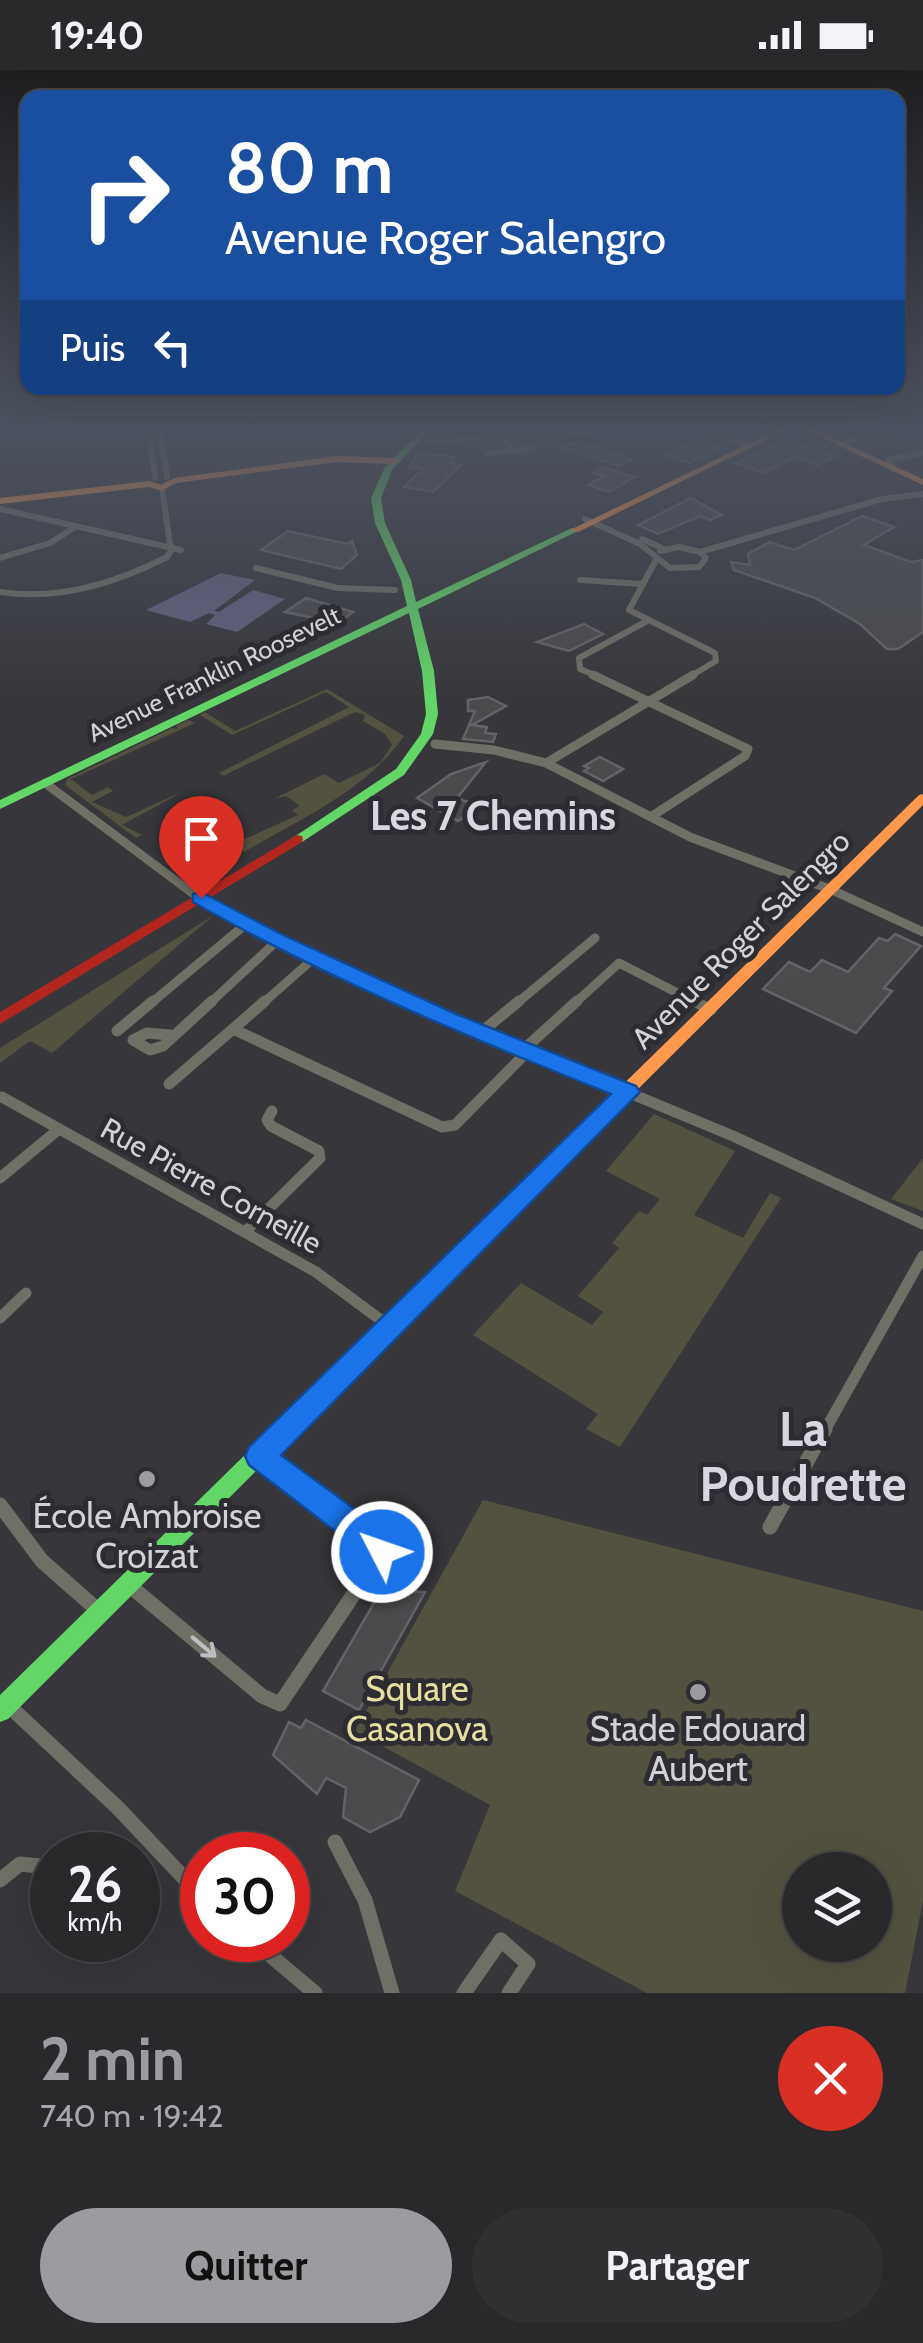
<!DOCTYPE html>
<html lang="fr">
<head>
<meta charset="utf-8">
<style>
  :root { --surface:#29292c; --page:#313134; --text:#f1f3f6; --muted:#a5a6a9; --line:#454548; --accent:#9c9ca0 }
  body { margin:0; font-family:Cabin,sans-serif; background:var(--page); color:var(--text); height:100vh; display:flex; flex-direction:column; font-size:38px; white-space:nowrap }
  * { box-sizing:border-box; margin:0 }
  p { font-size:32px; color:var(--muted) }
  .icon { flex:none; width:55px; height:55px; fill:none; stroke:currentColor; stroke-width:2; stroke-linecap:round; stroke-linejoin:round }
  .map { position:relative; height:1923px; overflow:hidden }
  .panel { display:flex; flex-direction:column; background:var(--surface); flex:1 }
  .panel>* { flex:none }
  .banner { position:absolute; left:20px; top:20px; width:885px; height:305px; border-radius:20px; box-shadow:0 10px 40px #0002,0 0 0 2px var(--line); background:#1a4fa0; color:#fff; overflow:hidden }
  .fabs { position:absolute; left:782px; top:1782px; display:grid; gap:20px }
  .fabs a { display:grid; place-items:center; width:110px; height:110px; border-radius:50%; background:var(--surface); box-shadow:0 10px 40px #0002,0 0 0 2px var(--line); font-size:50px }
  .speed { position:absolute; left:30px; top:1762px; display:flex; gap:20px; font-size:50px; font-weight:700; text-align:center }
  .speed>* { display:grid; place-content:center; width:130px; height:130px; border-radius:50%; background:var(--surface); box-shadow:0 10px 40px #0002,0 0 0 2px var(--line); line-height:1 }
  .speed small { font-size:25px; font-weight:400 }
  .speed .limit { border:15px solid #d22; background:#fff; color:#111 }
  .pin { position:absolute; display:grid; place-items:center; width:85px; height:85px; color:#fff; margin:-102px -42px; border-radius:50% 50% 50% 0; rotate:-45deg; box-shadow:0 0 10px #0007 }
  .pin .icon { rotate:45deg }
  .me { position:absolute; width:110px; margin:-55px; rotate:311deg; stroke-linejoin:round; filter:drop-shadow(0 0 8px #0008) }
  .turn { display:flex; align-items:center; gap:35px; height:210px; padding:0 40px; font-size:45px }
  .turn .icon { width:130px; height:130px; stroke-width:2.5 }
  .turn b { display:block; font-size:70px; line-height:85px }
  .then { display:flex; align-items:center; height:95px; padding:0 40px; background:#0003; gap:20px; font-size:38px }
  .round { display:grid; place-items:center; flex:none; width:105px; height:105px; border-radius:52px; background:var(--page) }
  .overview { display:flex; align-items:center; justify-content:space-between; height:170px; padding:0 40px }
  h1 { font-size:60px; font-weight:700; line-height:75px; color:var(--accent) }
  .cta { display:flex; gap:20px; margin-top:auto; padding:20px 40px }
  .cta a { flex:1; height:115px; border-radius:60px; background:var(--accent); color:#111; font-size:40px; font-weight:700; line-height:115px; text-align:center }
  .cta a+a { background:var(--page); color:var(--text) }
  .status { display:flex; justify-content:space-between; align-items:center; height:70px; padding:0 50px; background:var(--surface); direction:ltr }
  .status svg { height:28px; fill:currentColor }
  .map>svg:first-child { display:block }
  .green { fill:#53513f; fill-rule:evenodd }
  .water { fill:#64617f }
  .building { fill:#4b4b4e; stroke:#646467; stroke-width:2.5 }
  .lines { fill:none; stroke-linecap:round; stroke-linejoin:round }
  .street-far3 { stroke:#706f66; stroke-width:6 }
  .street-far2 { stroke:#706f66; stroke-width:9 }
  .street-far1 { stroke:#706f66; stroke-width:11 }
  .street { stroke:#706f66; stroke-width:15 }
  .fast { fill:#63d668; fill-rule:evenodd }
  .slow { fill:#ff974d; fill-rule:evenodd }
  .jam { fill:#b3261e; fill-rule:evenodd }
  .oneway { stroke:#bebec0 }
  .route { fill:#1a73e8; stroke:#114b97; stroke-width:2.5 }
  .poi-dot { fill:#9c9ca0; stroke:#2c2c32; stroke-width:4 }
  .labels { text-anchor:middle; stroke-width:10; stroke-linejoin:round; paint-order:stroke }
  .far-street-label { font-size:25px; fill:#d2d2d6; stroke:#2c2c32 }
  .street-label { font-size:30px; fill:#d2d2d6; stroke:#2c2c32 }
  .near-poi-label { font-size:35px; fill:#d2d2d6; stroke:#2c2c32 }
  .near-park-label { font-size:35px; fill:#e5de9f; stroke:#2c2c32 }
  .district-label { font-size:40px; font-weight:bold; fill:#d7d7df; stroke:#2c2c32 }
  .near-district-label { font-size:48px; font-weight:bold; fill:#d7d7df; stroke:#2c2c32 }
</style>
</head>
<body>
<div class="status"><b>19:40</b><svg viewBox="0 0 49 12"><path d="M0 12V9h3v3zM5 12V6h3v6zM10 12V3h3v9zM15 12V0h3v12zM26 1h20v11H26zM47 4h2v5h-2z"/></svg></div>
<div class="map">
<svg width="923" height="1923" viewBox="0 0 923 1923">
  <rect width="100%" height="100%" fill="#37373b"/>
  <g class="green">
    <path d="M327,619L404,666C366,721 300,749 244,782L237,777L238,772L298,745L292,740L300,736L286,726L274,729L324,704L339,713L380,693L392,675L385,664L363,651L365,645L355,642L223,706L219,703L349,637L326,622L232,665L200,645L205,642L235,661Z"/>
    <path d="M188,650L195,653L71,709L92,725L108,717L113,721L92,732L126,747L184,721L122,755L142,765L136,768L65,715L67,709L172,658L178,659L176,656Z"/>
    <path d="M214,845L52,983L30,971L0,993V978Z"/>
    <path d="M654,1044L735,1081L694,1145L743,1168L770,1123L781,1128L620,1377L586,1359L598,1344L473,1265L521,1213L592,1255L603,1242L578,1226L619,1178L612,1173L639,1141L647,1145L660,1129L606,1101Z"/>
    <path d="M923,1088V1141L891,1129Z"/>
    <path d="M483,1430L923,1541V1831L905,1923H647L455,1821L490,1735L355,1661ZM875,1800V1875H800V1800Z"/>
  </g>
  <path class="water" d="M221,503L255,510L214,541L219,542L253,520L285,529L237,562L206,554L215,545L209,543L190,552L146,540Z"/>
  <g class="building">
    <path d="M787,370L836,386L818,395L795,387L763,403L736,393Z"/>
    <path d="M700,371L720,378L689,393L663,385Z"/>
    <path d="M577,372L588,375L632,390L619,396L561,378Z"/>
    <path d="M420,383L455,387L449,393L461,395L433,422L404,417L423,399L409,397Z"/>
    <path d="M603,397L634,407L610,422L588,415L605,406L593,403Z"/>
    <path d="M691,428L722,445L710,450L700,446L658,464L638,455Z"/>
    <path d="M862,446L894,457L864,475L911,492L923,490V562L898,579H887L860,554L815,528L734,500L731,492L750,495L748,484L770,472L794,480Z"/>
    <path d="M288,461L347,474L352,471L357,485L341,499L261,480Z"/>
    <path d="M306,528L353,542L339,553L285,542Z"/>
    <path d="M584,554L603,564L569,581L537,572Z"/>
    <path d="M488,627L506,636L472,655L487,657L485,663L496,664L493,672L463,669L475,641H468V630Z"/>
    <path d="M600,687L623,699L603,711L584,701L589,698L584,696Z"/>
    <path d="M486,692L457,728L481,737L458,751L417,728L451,704Z"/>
    <path d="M895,864L921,876L884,918L892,921L856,963L763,919L789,892L810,902L822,890L848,902L879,868L888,871Z"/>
    <path d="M382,1519L393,1525L395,1520L425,1522L359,1640L323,1621Z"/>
    <path d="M306,1650L419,1710L400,1747L370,1762L343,1747L346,1718L326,1708L317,1724L273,1685L289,1652L301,1658Z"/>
  </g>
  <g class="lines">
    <g class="street-far3">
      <path d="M148,358L155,408"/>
      <path d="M160,358L167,407"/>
      <path d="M699,358L750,376"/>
      <path d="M446,371H428L667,358"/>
      <path d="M845,371L910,358"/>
      <path d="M513,381L532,379"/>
      <path d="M487,383L513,381L503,366"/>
      <path d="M893,398L888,390L923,383"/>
      <path d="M0,439L181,480"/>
      <path d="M585,449L640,474L670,498L699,497L706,488L700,482"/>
      <path d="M642,469L664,479"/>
      <path d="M660,481L679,477L700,482"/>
      <path d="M700,482L882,429L923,424"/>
      <path d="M0,488L50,473L75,457"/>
      <path d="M656,490L629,540L715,583L716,591L689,607"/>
      <path d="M256,498L338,518L395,520"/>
      <path d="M580,510L643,514"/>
      <path d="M0,522C58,531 116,513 167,487L171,481L162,418"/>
      <path d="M599,607L580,599L579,588L647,551"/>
    </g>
    <g class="street-far2">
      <path d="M593,605L748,679L745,686L652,746"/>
      <path d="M435,674L494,680L546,693L690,767L832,820L923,862"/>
      <path d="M546,693L693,605"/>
      <path d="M45,713L191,822L277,871L413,934"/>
      <path d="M150,934L246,854"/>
      <path d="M209,934L277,871"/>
      <path d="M262,934L314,888"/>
      <path d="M516,934L595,868"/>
      <path d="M574,934L619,893L699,934"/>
    </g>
    <g class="street-far1">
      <path d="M265,931L233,959L442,1057L455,1055L526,983"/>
      <path d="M408,931L733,1066L923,1154"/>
      <path d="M694,931L711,940"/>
      <path d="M117,961L153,931"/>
      <path d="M479,964L519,931"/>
      <path d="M170,965L147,963L133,970L150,980L163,976L212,931"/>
      <path d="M522,981L577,931"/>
      <path d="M169,1014L233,959"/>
      <path d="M2,1027L316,1202L389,1256"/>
      <path d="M0,1108L59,1059"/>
      <path d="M245,1162L320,1088L319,1081L271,1056L267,1050L272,1041"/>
      <path d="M0,1248L26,1223"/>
      <path d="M824,1362L923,1186"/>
    </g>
    <g class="street">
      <path d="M0,1435L42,1491L100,1542"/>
      <path d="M770,1457L825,1359"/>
      <path d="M129,1515L262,1626L280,1634L382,1482L260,1386"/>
      <path d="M8,1635L118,1738L202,1827"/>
      <path d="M335,1772L365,1830L392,1923"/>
      <path d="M0,1810L20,1794L40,1796L52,1805"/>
      <path d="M252,1870L315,1923"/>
      <path d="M464,1923L501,1870L528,1894L509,1923"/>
    </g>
    <g class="fast">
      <path d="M424,358H432L392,400L381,428L385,453L411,510L416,532L572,458L580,460L418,539L434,601L438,644L433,664L404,705L302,772H292L291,769L396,699L421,664L426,644L422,601L409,543L0,739V730L407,536L401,510L375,453L371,428L385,397Z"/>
      <path d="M608,1033L614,1035L616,1039L614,1043L8,1649L0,1652V1625L602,1035Z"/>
    </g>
    <g class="slow">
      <path d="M781,358H791L578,462L570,460Z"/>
      <path d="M801,358H811L923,409V415Z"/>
      <path d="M337,386L395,388L399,391L395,394L337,392L176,413L162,421L149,417L0,434V428L149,411L161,415L174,408Z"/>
      <path d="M923,724V735L614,1043H602L600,1039L602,1035L919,725Z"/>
    </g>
    <path class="jam" d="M297,765L302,766L303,769L302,772L0,954V942Z"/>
  </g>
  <defs><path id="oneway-shaft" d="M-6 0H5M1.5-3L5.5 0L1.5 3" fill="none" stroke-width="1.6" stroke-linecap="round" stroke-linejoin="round" transform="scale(2.5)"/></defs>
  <use class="oneway" href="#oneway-shaft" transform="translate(204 1577) rotate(40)"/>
  <linearGradient id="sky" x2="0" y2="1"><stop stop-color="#1e1e20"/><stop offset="0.57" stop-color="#4d5360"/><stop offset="1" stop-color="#4d5360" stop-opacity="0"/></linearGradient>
  <rect width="923" height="627" fill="url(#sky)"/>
  <path class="route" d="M201,822L285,866L456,944L636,1016L640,1022L281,1385L382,1459L398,1482L393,1492L382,1497L249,1395L245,1386L249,1377L611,1024C468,967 327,909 193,832V824Z"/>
  <g class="poi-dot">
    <circle cx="147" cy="1409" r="10"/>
    <circle cx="698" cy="1622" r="10"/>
  </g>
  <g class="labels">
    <g class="far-street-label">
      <text transform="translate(214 604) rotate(-26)" y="9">Avenue Franklin Roosevelt</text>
    </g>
    <g class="street-label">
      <text transform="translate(741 870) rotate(-45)" y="10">Avenue Roger Salengro</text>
      <text transform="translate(211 1116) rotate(29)" y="10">Rue Pierre Corneille</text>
    </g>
    <g class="near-poi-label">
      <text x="147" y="1458">École Ambroise<tspan x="147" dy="40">Croizat</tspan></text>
      <text x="698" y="1671">Stade Edouard<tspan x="698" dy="40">Aubert</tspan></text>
    </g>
    <g class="near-park-label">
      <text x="417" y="1631">Square<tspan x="417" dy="40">Casanova</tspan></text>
    </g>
    <g class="district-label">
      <text x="493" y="760">Les 7 Chemins</text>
    </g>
    <g class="near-district-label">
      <text x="803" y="1376">La<tspan x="803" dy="55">Poudrette</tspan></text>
    </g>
  </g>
</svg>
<div class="fabs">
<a><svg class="icon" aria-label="layers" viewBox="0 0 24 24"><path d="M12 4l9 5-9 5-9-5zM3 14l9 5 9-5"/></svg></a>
</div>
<div class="speed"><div>26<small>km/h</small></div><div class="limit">30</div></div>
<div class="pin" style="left:201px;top:828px;background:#d93025"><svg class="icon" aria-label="arrive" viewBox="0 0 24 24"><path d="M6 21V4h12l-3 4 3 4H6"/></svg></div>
<svg class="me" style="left:382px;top:1482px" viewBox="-20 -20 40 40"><circle r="17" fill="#1a73e8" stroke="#fff" stroke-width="3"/><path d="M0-11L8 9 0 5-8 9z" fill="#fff"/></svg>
<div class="banner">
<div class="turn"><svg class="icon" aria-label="right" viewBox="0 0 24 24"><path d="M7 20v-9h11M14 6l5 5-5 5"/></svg><div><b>80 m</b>Avenue Roger Salengro</div></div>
<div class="then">Puis<svg class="icon" aria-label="left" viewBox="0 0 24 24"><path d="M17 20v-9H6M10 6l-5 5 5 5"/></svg></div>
</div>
</div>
<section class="panel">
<div class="overview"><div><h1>2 min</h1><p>740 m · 19:42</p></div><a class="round" style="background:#d93025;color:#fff"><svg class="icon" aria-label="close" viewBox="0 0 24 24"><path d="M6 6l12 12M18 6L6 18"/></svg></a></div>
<div class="cta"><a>Quitter</a><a>Partager</a></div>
</section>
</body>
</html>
